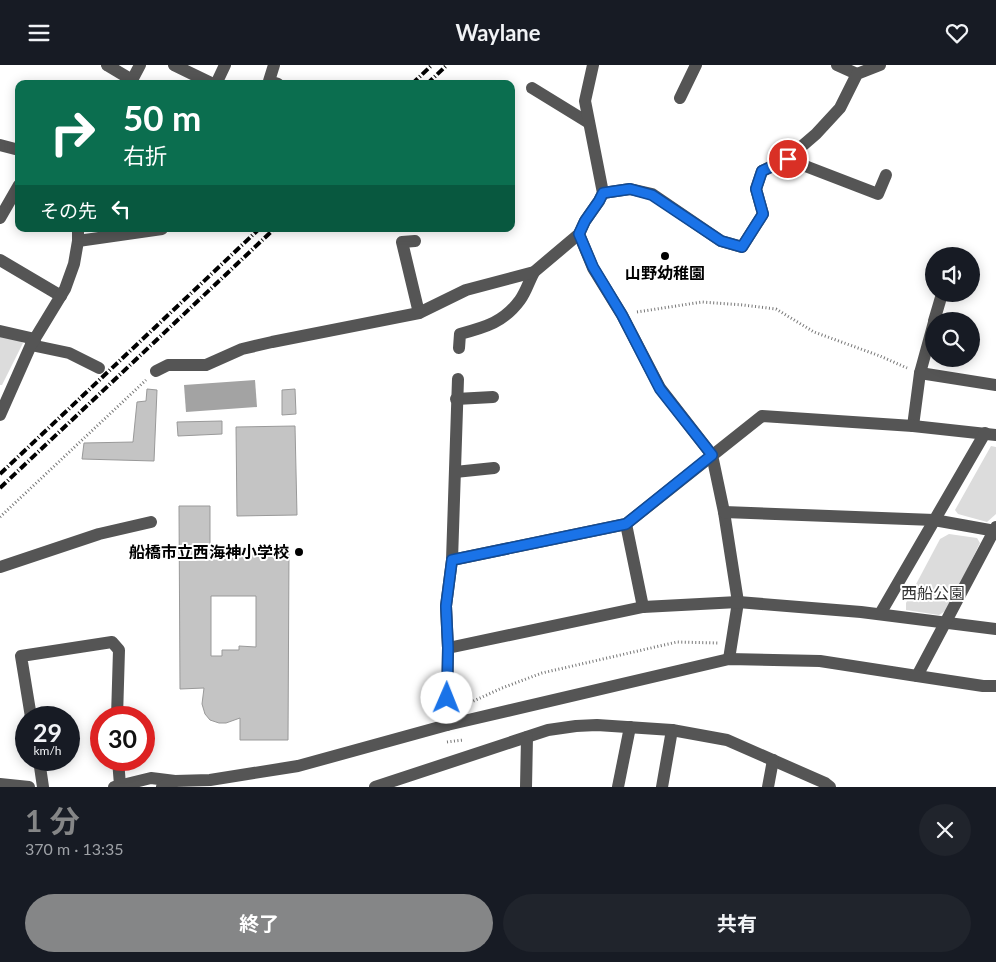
<!DOCTYPE html>
<html lang="ja">
<head>
<meta charset="utf-8">
<style>
  :root { --surface:#171b24; --page:#20242c; --text:#f1f3f6; --muted:#9ea1a6; --accent:#858687 }
  body { margin:0; font-family:Lato,"Noto Sans JP",sans-serif; background:var(--page); color:var(--text); height:100vh; display:flex; flex-direction:column; font-size:19px; white-space:nowrap }
  * { box-sizing:border-box; margin:0 }
  p { font-size:16px; color:var(--muted) }
  .icon { flex:none; width:28px; height:28px; fill:none; stroke:currentColor; stroke-width:2; stroke-linecap:round; stroke-linejoin:round }
  .map { position:relative; height:722px; overflow:hidden }
  .side { display:flex; flex-direction:column; background:var(--surface); flex:1 }
  .side>* { flex:none }
  .banner { position:absolute; left:15px; top:15px; width:500px; height:152px; border-radius:10px; box-shadow:0 2px 12px #0003; background:#0b6e4f; color:#fff; overflow:hidden }
  .buttons { position:absolute; left:925px; top:182px; display:grid; gap:10px }
  .buttons a { display:grid; place-items:center; width:55px; height:55px; border-radius:50%; background:var(--surface); box-shadow:0 2px 12px #0003; font-size:25px }
  .speed { position:absolute; left:15px; top:641px; display:flex; gap:10px; font-size:25px; font-weight:700; text-align:center }
  .speed>* { display:grid; place-content:center; width:65px; height:65px; border-radius:50%; background:var(--surface); box-shadow:0 2px 12px #0003; line-height:1 }
  .speed small { font-size:12px; font-weight:400 }
  .speed .limit { border:8px solid #d22; background:#fff; color:#111 }
  .pin { position:absolute; display:grid; place-items:center; width:42px; height:42px; color:#fff; margin:-21px; border:2px solid #fff; border-radius:50%; box-shadow:0 1px 5px #0007 }
  .me { position:absolute; width:55px; margin:-28px; rotate:1deg; stroke-linejoin:round; filter:drop-shadow(0 0 4px #0008) }
  .turn { display:flex; align-items:center; gap:18px; height:105px; padding:0 25px; font-size:22px }
  .turn .icon { width:65px; height:65px; stroke-width:2.5 }
  .turn b { display:block; font-size:35px; line-height:42px }
  .then { display:flex; align-items:center; height:48px; padding:0 25px; background:#0003; gap:10px; font-size:19px }
  .round { display:grid; place-items:center; flex:none; width:52px; height:52px; border-radius:26px; background:var(--page) }
  .summary { display:flex; align-items:center; justify-content:space-between; height:85px; padding:0 25px }
  h1 { font-size:30px; font-weight:700; line-height:38px; color:var(--accent) }
  .cta { display:flex; gap:10px; margin-top:auto; padding:10px 25px }
  .cta a { flex:1; height:58px; border-radius:30px; background:var(--accent); color:#fff; font-size:20px; font-weight:700; line-height:58px; text-align:center }
  .cta a+a { background:var(--page); color:var(--text) }
  header { display:flex; justify-content:space-between; align-items:center; height:65px; padding:0 25px; background:var(--surface); font-size:22px; font-weight:700 }
  .map>svg:first-child { display:block }
  .green { fill:#dcdcdc }
  .water { fill:#a3a3a3 }
  .building { fill:#c4c4c4; stroke:#999; fill-rule:evenodd }
  .lines { fill:none; stroke-linecap:round; stroke-linejoin:round }
  .path { stroke:#777; stroke-width:3; stroke-dasharray:1 2.5; stroke-linecap:butt }
  .minor { stroke:#555; stroke-width:12 }
  .rail { stroke:#000; stroke-width:4; stroke-dasharray:8 2.5 1 2.5; stroke-linecap:butt }
  .route-casing { stroke:#114b97; stroke-width:12 }
  .route { stroke:#1a73e8; stroke-width:9 }
  .poi-dot { fill:#000; stroke:#fff; stroke-width:2 }
  .labels { text-anchor:middle; stroke-width:4; stroke-linejoin:round; paint-order:stroke }
  .poi-label { font-size:16px; font-weight:bold; fill:#000; stroke:#fff }
  .park-label { font-size:16px; fill:#333; stroke:#fff }
</style>
</head>
<body>
<header><svg class="icon" aria-label="menu" viewBox="0 0 24 24"><path d="M4 6h16M4 12h16M4 18h16"/></svg>Waylane<svg class="icon" aria-label="heart" viewBox="0 0 24 24"><path d="M12 20l-8-8c-3-5 5-10 8-4 3-6 11-1 8 4z"/></svg></header>
<div class="map">
<svg width="996" height="722" viewBox="0 0 996 722">
  <rect width="100%" height="100%" fill="#fff"/>
  <g class="green">
    <path d="M0,262L23,278L2,320H0Z"/>
    <path d="M991,381L996,382V449L987,457L958,449L955,445Z"/>
    <path d="M949,469L977,473L980,478L947,545L939,550L906,545V538L940,474Z"/>
  </g>
  <path class="water" d="M255,315L257,342L186,347L184,320Z"/>
  <g class="building">
    <path d="M147,324L157,325L154,396L82,394L84,378L133,377L137,337L146,336Z"/>
    <path d="M295,324L296,349L282,350V325Z"/>
    <path d="M222,356V369L178,371L177,357Z"/>
    <path d="M295,361L297,450L237,451L236,362Z"/>
    <path d="M179,441H210V483L289,482L288,675H240V653L226,658H219L210,655L205,649L202,639L204,623L180,624ZM211,531H256V582L239,581V585H222V591H211Z"/>
  </g>
  <g class="lines">
    <g class="path">
      <path d="M637,247L702,237L743,240L776,244L814,267L880,291L907,303"/>
      <path d="M0,452L146,315"/>
      <path d="M467,639L502,623L542,608L677,577L718,578"/>
      <path d="M447,677L463,675"/>
    </g>
    <g class="minor">
      <path d="M107,0L132,15"/>
      <path d="M174,0L213,19"/>
      <path d="M274,0L269,16L278,19"/>
      <path d="M837,0L857,9"/>
      <path d="M130,19L140,0"/>
      <path d="M216,19L225,0"/>
      <path d="M532,23L589,58"/>
      <path d="M680,33L696,0"/>
      <path d="M0,80L19,85"/>
      <path d="M787,94L878,129L886,110"/>
      <path d="M603,128L630,124L652,129L721,176L742,182L763,149L756,124L762,106L787,94L816,69L840,43L857,9L880,0"/>
      <path d="M0,153L19,120"/>
      <path d="M579,169L593,203L622,250L660,323L712,390L724,447L738,537L729,594"/>
      <path d="M78,176L162,164"/>
      <path d="M415,176L402,177L419,248"/>
      <path d="M0,195L61,231"/>
      <path d="M934,256L942,229"/>
      <path d="M0,266L35,274"/>
      <path d="M31,280L69,288L99,303"/>
      <path d="M459,283L460,269C486,262 504,257 520,235C526,227 529,216 534,207"/>
      <path d="M156,306L168,300H206L242,284L272,277L419,248L466,225L534,207L579,169L585,156L599,136L603,128L585,36L593,0"/>
      <path d="M920,308L934,257"/>
      <path d="M456,334L493,332"/>
      <path d="M0,350L31,280L65,224L74,199L78,176V164"/>
      <path d="M913,361L920,308L996,320"/>
      <path d="M455,407L494,403"/>
      <path d="M724,447L934,455L996,466"/>
      <path d="M626,459L643,542"/>
      <path d="M452,495L626,459L762,351L913,361L996,370"/>
      <path d="M0,502L99,469L151,457"/>
      <path d="M880,549L985,368"/>
      <path d="M448,583L643,542L738,537L861,547L996,564"/>
      <path d="M917,611L996,462"/>
      <path d="M31,652L21,591L112,577L119,585L117,652"/>
      <path d="M447,660L448,583L446,541L452,495L458,314"/>
      <path d="M39,695L43,722"/>
      <path d="M118,695L120,720"/>
      <path d="M0,719L29,722"/>
      <path d="M114,722L151,713L175,716"/>
      <path d="M162,722L175,716L210,715L298,701L447,660L729,594L820,596L917,611L983,621H996"/>
      <path d="M375,722L548,665L576,661L597,660L672,665L727,675L825,718L830,722"/>
      <path d="M526,722L527,672"/>
      <path d="M618,722L630,662"/>
      <path d="M662,722L672,665"/>
      <path d="M768,722L773,695"/>
    </g>
    <g class="rail">
      <path d="M412,19L432,0"/>
      <path d="M427,19L447,0"/>
      <path d="M0,409L259,164"/>
      <path d="M0,423L274,164"/>
    </g>
  </g>
  <g class="lines">
    <g class="route-casing">
      <path id="route" d="M447,633L448,583L446,541L452,495L626,459L712,390L660,324L622,250L593,202L579,169L585,156L599,136L603,128L630,124L652,130L721,176L742,182L763,149L756,124L762,106L788,94"/>
    </g>
    <use href="#route" class="route"/>
  </g>
  <g class="poi-dot">
    <circle cx="665" cy="191" r="5"/>
    <circle cx="299" cy="487" r="5"/>
  </g>
  <g class="labels">
    <g class="poi-label">
      <text x="665" y="214">山野幼稚園</text>
      <text x="289" y="493" text-anchor="end">船橋市立西海神小学校</text>
    </g>
    <g class="park-label">
      <text x="933" y="534">西船公園</text>
    </g>
  </g>
</svg>
<div class="buttons">
<a><svg class="icon" aria-label="sound" viewBox="0 0 24 24"><path d="M4 9h4l5-4v14l-5-4H4zM17 9q2 3 0 6"/></svg></a>
<a><svg class="icon" aria-label="search" viewBox="0 0 24 24"><circle cx="10" cy="10" r="6"/><path d="M15 15l6 6"/></svg></a>
</div>
<div class="speed"><div>29<small>km/h</small></div><div class="limit">30</div></div>
<div class="pin" style="left:788px;top:94px;background:#d93025"><svg class="icon" aria-label="arrive" viewBox="0 0 24 24"><path d="M6 21V4h12l-3 4 3 4H6"/></svg></div>
<svg class="me" style="left:447px;top:633px" viewBox="-20 -20 40 40"><circle r="19" fill="#fff"/><path d="M0-13L10 11 0 6-10 11z" fill="#1a73e8"/></svg>
<div class="banner">
<div class="turn"><svg class="icon" aria-label="right" viewBox="0 0 24 24"><path d="M7 20v-9h11M14 6l5 5-5 5"/></svg><div><b>50 m</b>右折</div></div>
<div class="then">その先<svg class="icon" aria-label="left" viewBox="0 0 24 24"><path d="M17 20v-9H6M10 6l-5 5 5 5"/></svg></div>
</div>
</div>
<section class="side">
<div class="summary"><div><h1>1 分</h1><p>370 m · 13:35</p></div><a class="round"><svg class="icon" aria-label="close" viewBox="0 0 24 24"><path d="M6 6l12 12M18 6L6 18"/></svg></a></div>
<div class="cta"><a>終了</a><a>共有</a></div>
</section>
</body>
</html>
